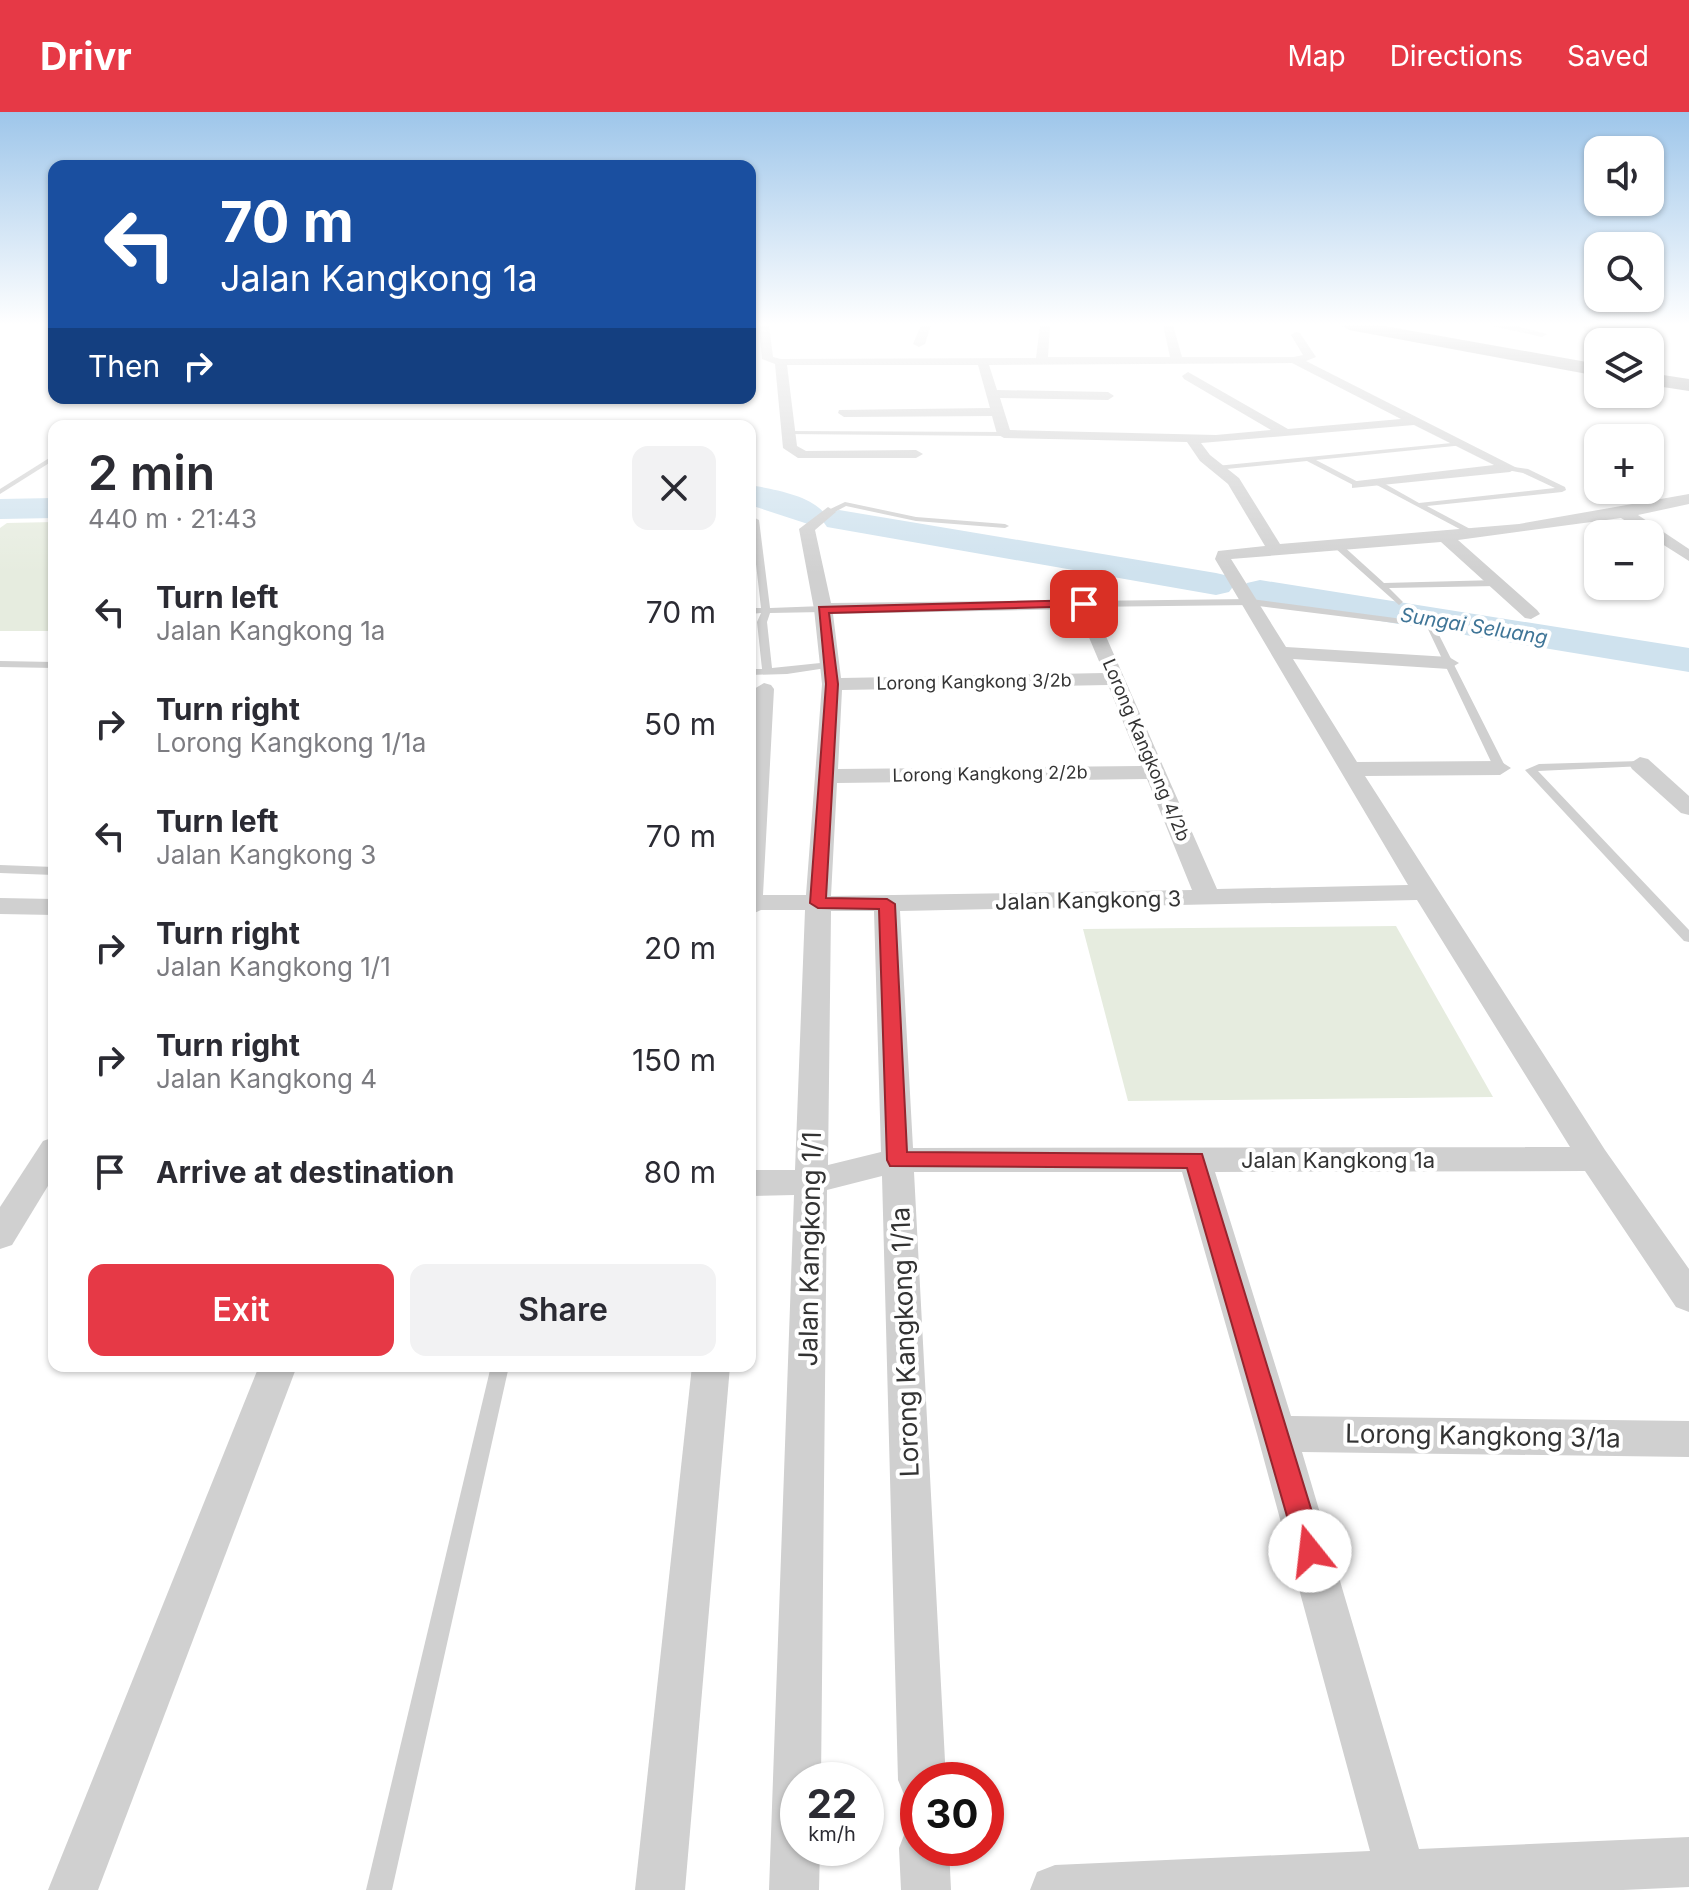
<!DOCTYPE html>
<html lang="en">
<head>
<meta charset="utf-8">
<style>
  :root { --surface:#fff; --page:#f2f2f3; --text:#2b2b33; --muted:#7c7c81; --accent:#e63946 }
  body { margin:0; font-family:Inter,sans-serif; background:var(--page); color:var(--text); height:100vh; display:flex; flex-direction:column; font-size:30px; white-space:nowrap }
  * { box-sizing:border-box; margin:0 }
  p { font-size:26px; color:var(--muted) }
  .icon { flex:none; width:44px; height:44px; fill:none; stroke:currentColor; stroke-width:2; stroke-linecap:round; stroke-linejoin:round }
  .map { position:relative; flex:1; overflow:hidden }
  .sheet { position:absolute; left:48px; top:308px; width:708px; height:952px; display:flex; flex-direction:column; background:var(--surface); border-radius:16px; box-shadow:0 2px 6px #0004 }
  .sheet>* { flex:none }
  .top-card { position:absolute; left:48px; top:48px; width:708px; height:244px; border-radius:16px; box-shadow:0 2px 6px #0004; background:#1a4fa0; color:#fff; overflow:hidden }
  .tools { position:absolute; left:1584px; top:24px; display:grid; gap:16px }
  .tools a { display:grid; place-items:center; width:80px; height:80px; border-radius:16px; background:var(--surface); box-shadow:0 2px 6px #0004; font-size:40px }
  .speed { position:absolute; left:780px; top:1650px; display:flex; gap:16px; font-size:40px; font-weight:700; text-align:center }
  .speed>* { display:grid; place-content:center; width:104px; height:104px; border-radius:50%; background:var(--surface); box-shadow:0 2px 6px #0004; line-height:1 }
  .speed small { font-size:20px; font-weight:400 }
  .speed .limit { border:12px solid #d22; background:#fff; color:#111 }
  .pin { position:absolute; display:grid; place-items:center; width:68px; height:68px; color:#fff; margin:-34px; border-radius:16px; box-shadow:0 4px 12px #0006 }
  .me { position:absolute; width:88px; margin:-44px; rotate:344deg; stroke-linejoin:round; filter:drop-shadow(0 0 6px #0008) }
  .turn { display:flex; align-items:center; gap:28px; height:168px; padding:0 40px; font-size:36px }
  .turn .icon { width:104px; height:104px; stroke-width:2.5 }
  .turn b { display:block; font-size:56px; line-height:68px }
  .then { display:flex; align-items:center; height:76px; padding:0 40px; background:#0003; gap:16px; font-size:30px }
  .round { display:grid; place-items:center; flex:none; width:84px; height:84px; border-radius:16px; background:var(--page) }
  .head { display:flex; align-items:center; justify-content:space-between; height:136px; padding:0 40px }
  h1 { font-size:48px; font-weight:600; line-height:60px }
  .action { display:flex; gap:16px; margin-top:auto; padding:16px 40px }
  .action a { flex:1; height:92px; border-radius:16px; background:var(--accent); color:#fff; font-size:32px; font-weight:600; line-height:92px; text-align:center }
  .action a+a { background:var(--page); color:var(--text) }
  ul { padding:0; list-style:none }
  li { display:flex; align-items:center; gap:24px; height:112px; padding:0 40px }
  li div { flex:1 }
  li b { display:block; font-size:30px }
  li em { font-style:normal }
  header { display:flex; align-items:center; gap:48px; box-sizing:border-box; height:112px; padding:0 40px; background:var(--accent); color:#fff }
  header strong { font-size:38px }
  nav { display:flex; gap:44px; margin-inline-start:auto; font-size:28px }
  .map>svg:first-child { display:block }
  .green { fill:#e6ecdf }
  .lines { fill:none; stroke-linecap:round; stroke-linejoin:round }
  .river { fill:#cfe2ee; fill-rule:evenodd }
  .service { fill:#d0d0d0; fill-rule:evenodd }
  .minor { fill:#d0d0d0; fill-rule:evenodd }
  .trunk { fill:#a2a2a2; fill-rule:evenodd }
  .route { fill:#e63946; stroke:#96252e; stroke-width:2 }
  .labels { text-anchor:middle; stroke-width:8; stroke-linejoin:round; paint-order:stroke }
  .far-street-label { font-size:18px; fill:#333; stroke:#fff }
  .far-water-label { font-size:20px; font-style:italic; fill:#3f7597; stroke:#fff }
  .street-label { font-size:22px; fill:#333; stroke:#fff }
  .near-street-label { font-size:26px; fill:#333; stroke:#fff }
</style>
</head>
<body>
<header>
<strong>Drivr</strong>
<nav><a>Map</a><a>Directions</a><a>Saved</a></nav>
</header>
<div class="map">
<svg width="1689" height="1778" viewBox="0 0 1689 1778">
  <rect width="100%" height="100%" fill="#fff"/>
  <g class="green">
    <path d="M54,410V519H0V416L7,411Z"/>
    <path d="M1396,814L1493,985L1128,989L1083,817Z"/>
  </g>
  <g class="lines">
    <g class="river">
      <path d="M750,373C772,377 811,383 825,402L820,409L808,412L750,393Z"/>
      <path d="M54,386V406L0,407V387Z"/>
      <path d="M839,398L1216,461L1229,464L1235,472L1229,480L1216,483L827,415L822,408L827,401Z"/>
      <path d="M1260,468L1689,536V560L1247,487L1241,479L1247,471Z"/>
    </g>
    <g class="service">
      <path d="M789,319L1004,320L1007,322L1004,324L787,322Z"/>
      <path d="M1462,330L1464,333L1316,348L1360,371L1361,373L1357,375L1307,349L1216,358L1212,356L1216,354Z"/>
      <path d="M54,343V348L0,382V377Z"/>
      <path d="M1507,354L1528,357L1565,375L1566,378L1562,380L1427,394L1474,419L1475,421L1471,423L1373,371L1380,369L1419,391L1555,376L1523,361L1507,358Z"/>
      <path d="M845,390L916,405L1005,412L1009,414L1005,416L916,409L846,394L831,402L824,400Z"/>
      <path d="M755,406L759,408L770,496L823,494L827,497L823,500L770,501L767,510L772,556L830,550L833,551V555L787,562L750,563V557H762L757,510L761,501L750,502V496H761L751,408Z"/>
      <path d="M1335,432H1341L1384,471L1497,468L1501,471L1497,474L1389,476L1403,490L1399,493L1335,436Z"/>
      <path d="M1251,487L1433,511L1506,656L1500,659L1494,656L1427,515L1251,493L1084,495L1080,492L1084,489Z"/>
      <path d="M0,549L54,550V556L0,555Z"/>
      <path d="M1640,649L1644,650V654L1538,659L1689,818V830L1684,829L1525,658L1539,652Z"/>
      <path d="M0,753L54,755V763L0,761Z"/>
      <path d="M491,1254H509L392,1778H366Z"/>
    </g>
    <g class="minor">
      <path d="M759,213H769L773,245L781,247L1036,246L1040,213H1050L1048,245H1170L1163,213H1173L1182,245H1294L1303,243L1291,223L1296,220L1300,221L1316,245L1306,249L1517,356L1510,360L1352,376V370L1357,369L1494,353L1414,313L1201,331L1210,343L1239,366L1280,432L1519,412L1689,382V392L1638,403L1689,437V449L1621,406L1458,428L1537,498L1540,502L1531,507L1525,506L1441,430L1231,447L1286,535L1449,545L1459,551L1449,557L1293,547L1357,650L1500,649L1511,656L1500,663L1365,664L1605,1038L1689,1157V1200L1676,1195L1585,1059L1215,1060L1291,1304L1689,1309V1345L1302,1340L1419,1737L1689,1725V1775L1623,1778H1030L1037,1760L1055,1753L1370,1739L1257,1322L1182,1060H914L946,1668H918V1690L905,1685L898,1668L882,1064L827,1078L821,1668H798V1736H820L819,1778H769L794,1083L750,1084V1058H795L805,798H761L750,803V629L754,577L764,571L771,573L774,577L763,783H806L822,572L814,497L799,417L828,395L836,400L815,418L831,491L1090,488L1217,777L1408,773L1215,447L1218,439L1265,434L1228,372L1200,349L1187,330L1004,326L997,322L992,304L844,305L838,301L839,298L990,296L978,253H787L797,334L806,339L916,338L923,342L916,346H798L783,336L775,252L762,247ZM1292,251L1401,307L1288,317L1188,260L1182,264L1184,267L1271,318L1216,323L1010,318L1000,286L1108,288L1114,284L1108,280L997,278L989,253ZM1077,497L1104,561L841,566L833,502ZM1108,573L1141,654L838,657L842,578ZM1147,667L1192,778L831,784L837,671ZM1417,788L1570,1035L913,1036L900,799ZM831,799H874L881,1040L828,1053Z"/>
      <path d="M921,213H931L925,232L919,235L913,232Z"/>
      <path d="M1488,213H1513L1547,222L1542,225Z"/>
      <path d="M1582,213H1592L1594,218L1585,220Z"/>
      <path d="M1640,645L1648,647L1689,684V703L1681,701L1632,657L1629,652Z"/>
      <path d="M0,786L54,787V803L0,802Z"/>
      <path d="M54,1025V1064L12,1133L0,1137V1095L43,1029Z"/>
      <path d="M259,1254H297L98,1778H48Z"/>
      <path d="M692,1254H730L685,1778H635Z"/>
      <path d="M918,1714V1736H949L951,1778H901L899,1736L906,1718Z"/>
    </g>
    <g class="trunk">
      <path d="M1341,213H1379L1598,252V264L1349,218Z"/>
      <path d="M1650,261L1689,267V279L1650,273Z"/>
    </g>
  </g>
  <linearGradient id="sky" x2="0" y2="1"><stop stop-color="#9ec6ea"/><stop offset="0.46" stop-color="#fff"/><stop offset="1" stop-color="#fff" stop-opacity="0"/></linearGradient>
  <rect width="1689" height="462" fill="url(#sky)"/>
  <path class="route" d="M1084,488L1090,492L1088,494L829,501L838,572L826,786L887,787L895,792L907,1040L1202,1042L1324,1439L1320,1449L1310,1453L1301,1449L1297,1439L1187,1056L890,1054L887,1048L879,797L818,796L810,791L826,572L819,495Z"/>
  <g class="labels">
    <g class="far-street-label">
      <text transform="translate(974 570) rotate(-1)" y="6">Lorong Kangkong 3/2b</text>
      <text transform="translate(1146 638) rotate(67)" y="6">Lorong Kangkong 4/2b</text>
      <text transform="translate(990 662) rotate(-1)" y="6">Lorong Kangkong 2/2b</text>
    </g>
    <g class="far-water-label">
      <text transform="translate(1474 514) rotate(9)" y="7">Sungai Seluang</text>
    </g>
    <g class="street-label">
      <text transform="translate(1088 788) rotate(-1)" y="8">Jalan Kangkong 3</text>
      <text x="1338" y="1056">Jalan Kangkong 1a</text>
    </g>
    <g class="near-street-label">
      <text transform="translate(810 1137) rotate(-89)" y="9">Jalan Kangkong 1/1</text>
      <text transform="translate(905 1230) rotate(-92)" y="9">Lorong Kangkong 1/1a</text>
      <text transform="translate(1483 1324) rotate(1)" y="9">Lorong Kangkong 3/1a</text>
    </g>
  </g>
</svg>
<div class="tools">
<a><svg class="icon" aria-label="sound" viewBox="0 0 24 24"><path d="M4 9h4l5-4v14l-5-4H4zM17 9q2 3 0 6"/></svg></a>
<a><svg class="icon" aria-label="search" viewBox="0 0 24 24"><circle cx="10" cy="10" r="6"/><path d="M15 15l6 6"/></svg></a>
<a><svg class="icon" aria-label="layers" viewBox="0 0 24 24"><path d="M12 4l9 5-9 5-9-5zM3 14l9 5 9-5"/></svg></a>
<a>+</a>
<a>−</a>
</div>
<div class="speed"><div>22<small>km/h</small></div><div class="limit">30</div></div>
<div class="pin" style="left:1084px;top:492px;background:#d93025"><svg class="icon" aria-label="arrive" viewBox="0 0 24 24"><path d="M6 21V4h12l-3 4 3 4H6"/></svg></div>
<svg class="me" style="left:1310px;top:1439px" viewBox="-20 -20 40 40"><circle r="19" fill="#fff"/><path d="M0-13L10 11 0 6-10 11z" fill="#e63946"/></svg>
<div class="top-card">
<div class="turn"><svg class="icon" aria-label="left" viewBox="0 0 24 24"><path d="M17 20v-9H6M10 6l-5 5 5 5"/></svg><div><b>70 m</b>Jalan Kangkong 1a</div></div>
<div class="then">Then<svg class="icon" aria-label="right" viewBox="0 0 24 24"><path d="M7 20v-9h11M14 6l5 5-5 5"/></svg></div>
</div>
<section class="sheet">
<div class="head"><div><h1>2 min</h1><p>440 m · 21:43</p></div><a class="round"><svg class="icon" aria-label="close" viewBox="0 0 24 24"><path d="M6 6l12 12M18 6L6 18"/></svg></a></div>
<ul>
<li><svg class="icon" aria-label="left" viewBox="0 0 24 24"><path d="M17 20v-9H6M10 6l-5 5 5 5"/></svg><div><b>Turn left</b><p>Jalan Kangkong 1a</p></div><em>70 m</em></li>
<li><svg class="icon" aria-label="right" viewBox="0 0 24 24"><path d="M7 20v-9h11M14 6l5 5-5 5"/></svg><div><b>Turn right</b><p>Lorong Kangkong 1/1a</p></div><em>50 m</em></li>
<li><svg class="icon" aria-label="left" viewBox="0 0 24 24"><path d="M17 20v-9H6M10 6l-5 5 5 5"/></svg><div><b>Turn left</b><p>Jalan Kangkong 3</p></div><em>70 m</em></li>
<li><svg class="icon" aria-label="right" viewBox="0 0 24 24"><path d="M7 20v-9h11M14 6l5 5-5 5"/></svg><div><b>Turn right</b><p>Jalan Kangkong 1/1</p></div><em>20 m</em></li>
<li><svg class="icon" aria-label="right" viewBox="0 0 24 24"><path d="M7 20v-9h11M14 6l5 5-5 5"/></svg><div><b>Turn right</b><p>Jalan Kangkong 4</p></div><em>150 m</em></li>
<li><svg class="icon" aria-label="arrive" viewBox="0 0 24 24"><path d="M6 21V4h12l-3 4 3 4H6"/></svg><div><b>Arrive at destination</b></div><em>80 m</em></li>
</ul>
<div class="action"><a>Exit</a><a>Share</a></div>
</section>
</div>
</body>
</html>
